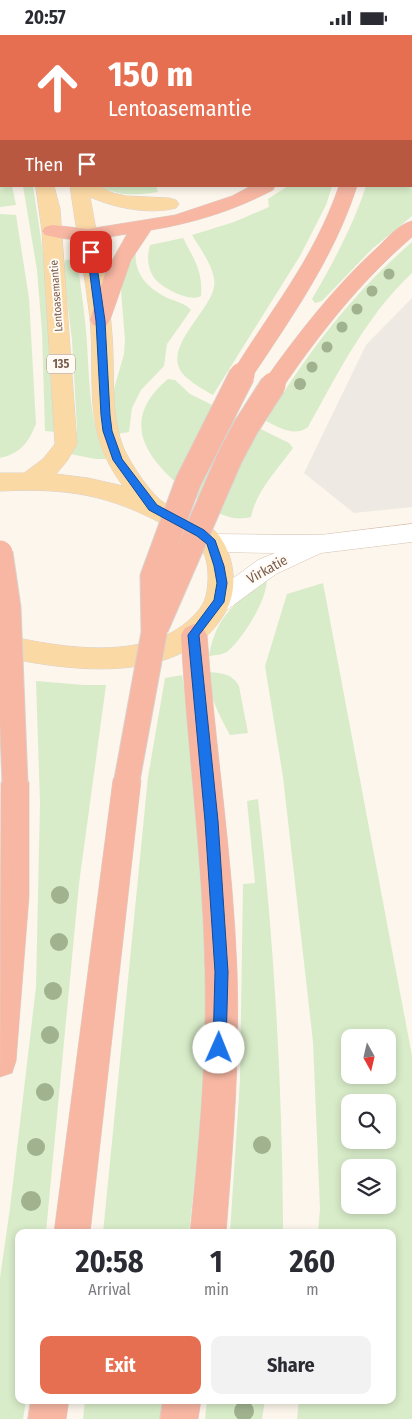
<!DOCTYPE html>
<html lang="en">
<head>
<meta charset="utf-8">
<style>
  :root { --surface:#fff; --page:#f2f2f3; --text:#2b2b33; --muted:#7c7c81; --accent:#e76f51 }
  body { margin:0; font-family:"Fira Sans Condensed",sans-serif; background:var(--page); color:var(--text); height:100vh; display:flex; flex-direction:column; font-size:19px; white-space:nowrap }
  * { box-sizing:border-box; margin:0 }
  p { font-size:16px; color:var(--muted) }
  .icon { flex:none; width:28px; height:28px; fill:none; stroke:currentColor; stroke-width:2; stroke-linecap:round; stroke-linejoin:round }
  .map { position:relative; flex:1; overflow:hidden }
  .sheet { position:absolute; left:15px; top:1194px; width:381px; height:175px; display:flex; flex-direction:column; background:var(--surface); border-radius:10px; box-shadow:0 2px 8px #0003 }
  .sheet>* { flex:none }
  .top-card { position:absolute; left:0px; top:0px; width:412px; height:152px; box-shadow:0 2px 8px #0003; background:#e76f51; color:#fff; overflow:hidden }
  .needle { width:32px; rotate:172deg }
  .fabs { position:absolute; left:341px; top:994px; display:grid; gap:10px }
  .fabs a { display:grid; place-items:center; width:55px; height:55px; border-radius:10px; background:var(--surface); box-shadow:0 2px 8px #0003; font-size:25px }
  .pin { position:absolute; display:grid; place-items:center; width:42px; height:42px; color:#fff; margin:-21px; border-radius:10px; box-shadow:0 2px 8px #0006 }
  .me { position:absolute; width:55px; margin:-28px; rotate:1deg; stroke-linejoin:round; filter:drop-shadow(0 0 4px #0008) }
  .turn { display:flex; align-items:center; gap:18px; height:105px; padding:0 25px; font-size:22px }
  .turn .icon { width:65px; height:65px; stroke-width:2.5 }
  .turn b { display:block; font-size:35px; line-height:42px }
  .then { display:flex; align-items:center; height:48px; padding:0 25px; background:#0003; gap:10px; font-size:19px }
  .eta { display:flex; justify-content:space-evenly; align-items:center; height:85px; text-align:center }
  .eta b { font-size:30px; font-weight:700; line-height:35px }
  .button { display:flex; gap:10px; margin-top:auto; padding:10px 25px }
  .button a { flex:1; height:58px; border-radius:10px; background:var(--accent); color:#fff; font-size:20px; font-weight:700; line-height:58px; text-align:center }
  .button a+a { background:var(--page); color:var(--text) }
  .status { display:flex; justify-content:space-between; align-items:center; height:35px; padding:0 25px; background:var(--surface); direction:ltr }
  .status svg { height:14px; fill:currentColor }
  .map>svg:first-child { display:block }
  .industrial { fill:#efe9e4 }
  .green { fill:#d8ecc9; fill-rule:evenodd }
  .lines { fill:none; stroke-linecap:round; stroke-linejoin:round }
  .secondary-casing { stroke:#d6c0b0; stroke-width:1 }
  .primary-casing { stroke:#dad1cd; stroke-width:1 }
  .highway-casing { stroke:#dad1cd; stroke-width:1 }
  .secondary { fill:#fff; fill-rule:evenodd }
  .primary { fill:#fbd9a5; fill-rule:evenodd }
  .highway { fill:#f7b7a3; fill-rule:evenodd }
  .highway-bridge-casing { stroke:#dad1cd; stroke-width:27; stroke-linecap:butt }
  .highway-bridge { stroke:#f7b7a3; stroke-width:25 }
  .tree { fill:#a0b28e }
  .route { fill:#1a73e8; stroke:#114b97 }
  .labels { text-anchor:middle; stroke-width:4; stroke-linejoin:round; paint-order:stroke }
  .far-street-label { font-size:11px; fill:#7a5c4d; stroke:#fffaf3 }
  .shield { fill:#fffaf3; stroke:#a28b7f; stroke-width:1 }
  .shield-label { font-size:12px; font-weight:bold; fill:#7a5c4d }
  .street-label { font-size:14px; fill:#7a5c4d; stroke:#fffaf3 }
</style>
</head>
<body>
<div class="status"><b>20:57</b><svg viewBox="0 0 49 12"><path d="M0 12V9h3v3zM5 12V6h3v6zM10 12V3h3v9zM15 12V0h3v12zM26 1h20v11H26zM47 4h2v5h-2z"/></svg></div>
<div class="map">
<svg width="412" height="1384" viewBox="0 0 412 1384">
  <rect width="100%" height="100%" fill="#fdf6ec"/>
  <path class="industrial" d="M412,263V472L354,478L304,438L366,310Z"/>
  <g class="green">
    <path d="M412,87V181L372,214L322,266L315,268L312,264C333,228 353,191 366,151H411Z"/>
    <path d="M0,118L1,151H12L16,170L0,172Z"/>
    <path d="M23,151H33L48,250L56,397L45,396L42,297L37,235Z"/>
    <path d="M101,151H156L158,157C137,160 120,162 101,151Z"/>
    <path d="M288,151H332L326,170L300,221L213,360C204,355 195,350 187,343C156,317 209,279 214,252C217,235 200,214 192,200L234,187L269,172L268,164Z"/>
    <path d="M0,179L16,180L29,263L36,389C28,408 21,418 0,423Z"/>
    <path d="M183,203C194,224 203,236 201,261C190,268 159,252 153,241C147,231 147,221 150,210Z"/>
    <path d="M412,207V238C366,281 338,338 308,392C295,402 280,393 266,386C306,319 353,258 412,207Z"/>
    <path d="M136,216C133,240 150,255 170,264C178,267 186,269 191,275L167,309L164,331L141,355L132,373L129,397L117,399L112,361L124,319L125,305L121,256L123,238Z"/>
    <path d="M77,224C80,248 84,272 86,296C90,338 87,387 108,424H96L70,419L76,405L77,394L72,305L63,232L65,225Z"/>
    <path d="M168,344L175,345L190,359L289,408L293,413C278,434 256,456 251,482C229,488 210,474 193,461C150,429 115,388 168,344Z"/>
    <path d="M267,544C267,565 244,602 228,616C223,620 216,620 209,621C216,580 236,567 267,544Z"/>
    <path d="M323,548L412,1021V1384H297L299,1365H392V1198L318,1197L320,1174L313,1007L283,742L265,631L287,559ZM350,1002H388V1040H350ZM350,1068H388V1105H350ZM350,1132H388V1170H350Z"/>
    <path d="M207,637C220,638 232,638 239,651L248,698L230,700C219,680 209,661 207,637Z"/>
    <path d="M182,640L192,691L208,897L206,1049L189,1197L103,1198L148,742L165,643Z"/>
    <path d="M36,646L84,650H106L79,849L46,1197L19,1198V1365H26L23,1384H0V1243L10,1173L36,952L40,768Z"/>
    <path d="M258,764C274,905 282,1045 283,1187V1197H230L240,1045L243,849L255,848L247,766Z"/>
    <path d="M85,1365H163L160,1384H83Z"/>
    <path d="M207,1365H265L262,1384H205Z"/>
  </g>
  <g class="lines">
    <g class="secondary-casing">
      <path id="secondary" d="M412,489V507L321,518L276,539L228,574L219,577L210,574L206,567L210,560L258,525L275,518L211,517L202,515L199,508L202,501L211,499L320,500Z"/>
    </g>
    <g class="primary-casing">
      <g id="primary">
        <path d="M14,0H30L31,1H15Z"/>
        <rect x="0" y="10" width="1" height="13"/>
        <path d="M36,151H54L60,174L77,409L67,426L56,439L88,443L123,451C81,395 96,347 90,283C85,239 76,195 70,151H99L113,158L126,161L169,163L176,165L179,169L176,173C149,180 115,173 90,162C98,208 109,254 112,300C115,336 110,374 122,409C128,425 149,457 163,467C180,481 207,483 220,502C234,522 238,552 227,574C187,652 70,637 0,621V599C57,612 139,627 187,587C197,578 205,570 207,556C209,544 209,522 200,512C193,502 179,497 168,492C109,459 67,453 0,456V438H24L43,424L55,409L42,196Z"/>
      </g>
    </g>
    <g class="highway-casing">
      <g id="highway">
        <path d="M146,0H180L181,1H147Z"/>
        <path d="M319,0H335L336,1H320Z"/>
        <rect x="0" y="5" width="1" height="10"/>
        <rect x="411" y="11" width="1" height="10"/>
        <rect x="411" y="75" width="1" height="10"/>
        <path d="M251,151H275L273,155C235,175 194,188 151,195L131,225L110,285L107,290L100,292L93,290L90,285L106,236L127,199C97,204 76,208 45,200L42,196L45,192L52,190L88,194L175,180L232,161Z"/>
        <path d="M339,151H357C334,223 291,283 250,345L242,347L234,345L231,340C271,274 313,226 339,151Z"/>
        <path d="M412,186V202C360,247 319,299 281,355L273,358L265,355L262,350L265,345C299,297 335,251 379,211C388,202 399,189 412,186Z"/>
        <path d="M194,589L203,593L207,600C215,712 233,824 237,936C240,1023 233,1111 226,1198H190C199,1111 207,1024 205,936C203,824 187,712 181,600L185,593Z"/>
        <path d="M127,732L137,736L141,745L90,1198H54L113,745L117,736Z"/>
        <path d="M15,735L25,739L29,748V861L16,1026L12,1038L0,1042L1,748L5,739Z"/>
        <path d="M31,1365H69L66,1384H28Z"/>
        <path d="M163,1365H201L198,1384H160Z"/>
      </g>
    </g>
    <use href="#secondary" class="secondary"/>
    <use href="#primary" class="primary"/>
    <use href="#highway" class="highway"/>
    <g class="highway-bridge-casing">
      <g id="highway-bridge">
        <path d="M0,518L8,573L15,748"/>
        <path d="M156,592L230,422L246,392L273,350"/>
        <path d="M127,745L154,598L153,542L188,447L242,340"/>
      </g>
    </g>
    <use href="#highway-bridge" class="highway-bridge"/>
  </g>
  <g class="tree">
    <circle cx="389" cy="239" r="5.5"/>
    <circle cx="372" cy="256" r="5.5"/>
    <circle cx="357" cy="274" r="5.5"/>
    <circle cx="342" cy="292" r="5.5"/>
    <circle cx="327" cy="312" r="5.5"/>
    <circle cx="312" cy="332" r="5.5"/>
    <circle cx="300" cy="349" r="6"/>
    <circle cx="60" cy="860" r="9"/>
    <circle cx="59" cy="907" r="9"/>
    <circle cx="53" cy="956" r="9"/>
    <circle cx="50" cy="1000" r="9"/>
    <circle cx="45" cy="1057" r="9"/>
    <circle cx="262" cy="1110" r="9"/>
    <circle cx="36" cy="1112" r="9"/>
    <circle cx="31" cy="1166" r="10"/>
    <circle cx="244" cy="1376" r="10"/>
  </g>
  <path class="route" d="M91,214L95,217L105,286L110,380L112,396L122,424L157,470L204,495L215,505L224,531L227,548L224,567L199,600L218,786L228,937L226,1013L224,1018L219,1020L215,1018L213,1013L215,937L205,786L188,600L214,565L217,548L214,531L207,509L197,501L149,475L113,425L103,396L101,380L96,286L87,217Z"/>
  <g class="labels">
    <g class="far-street-label">
      <text transform="translate(56 261) rotate(-94)" y="4">Lentoasemantie</text>
    </g>
    <rect class="shield" x="47" y="319.5" width="28" height="19" rx="4"/>
    <g class="shield-label">
      <text x="61" y="333">135</text>
    </g>
    <g class="street-label">
      <text transform="translate(267 534) rotate(-29)" y="5">Virkatie</text>
    </g>
  </g>
</svg>
<div class="fabs">
<a><svg class="needle" viewBox="-14 -14 28 28"><path d="M0-13l5 13h-10z" fill="#e53935"/><path d="M0 13l5-13h-10z" fill="#7c7c81"/></svg></a>
<a><svg class="icon" aria-label="search" viewBox="0 0 24 24"><circle cx="10" cy="10" r="6"/><path d="M15 15l6 6"/></svg></a>
<a><svg class="icon" aria-label="layers" viewBox="0 0 24 24"><path d="M12 4l9 5-9 5-9-5zM3 14l9 5 9-5"/></svg></a>
</div>
<div class="pin" style="left:91px;top:217px;background:#d93025"><svg class="icon" aria-label="arrive" viewBox="0 0 24 24"><path d="M6 21V4h12l-3 4 3 4H6"/></svg></div>
<svg class="me" style="left:219px;top:1013px" viewBox="-20 -20 40 40"><circle r="19" fill="#fff"/><path d="M0-13L10 11 0 6-10 11z" fill="#1a73e8"/></svg>
<div class="top-card">
<div class="turn"><svg class="icon" aria-label="ahead" viewBox="0 0 24 24"><path d="M12 20V5M6 11l6-6 6 6"/></svg><div><b>150 m</b>Lentoasemantie</div></div>
<div class="then">Then<svg class="icon" aria-label="arrive" viewBox="0 0 24 24"><path d="M6 21V4h12l-3 4 3 4H6"/></svg></div>
</div>
<section class="sheet">
<div class="eta">
<div><b>20:58</b><p>Arrival</p></div>
<div><b>1</b><p>min</p></div>
<div><b>260</b><p>m</p></div>
</div>
<div class="button"><a>Exit</a><a>Share</a></div>
</section>
</div>
</body>
</html>
